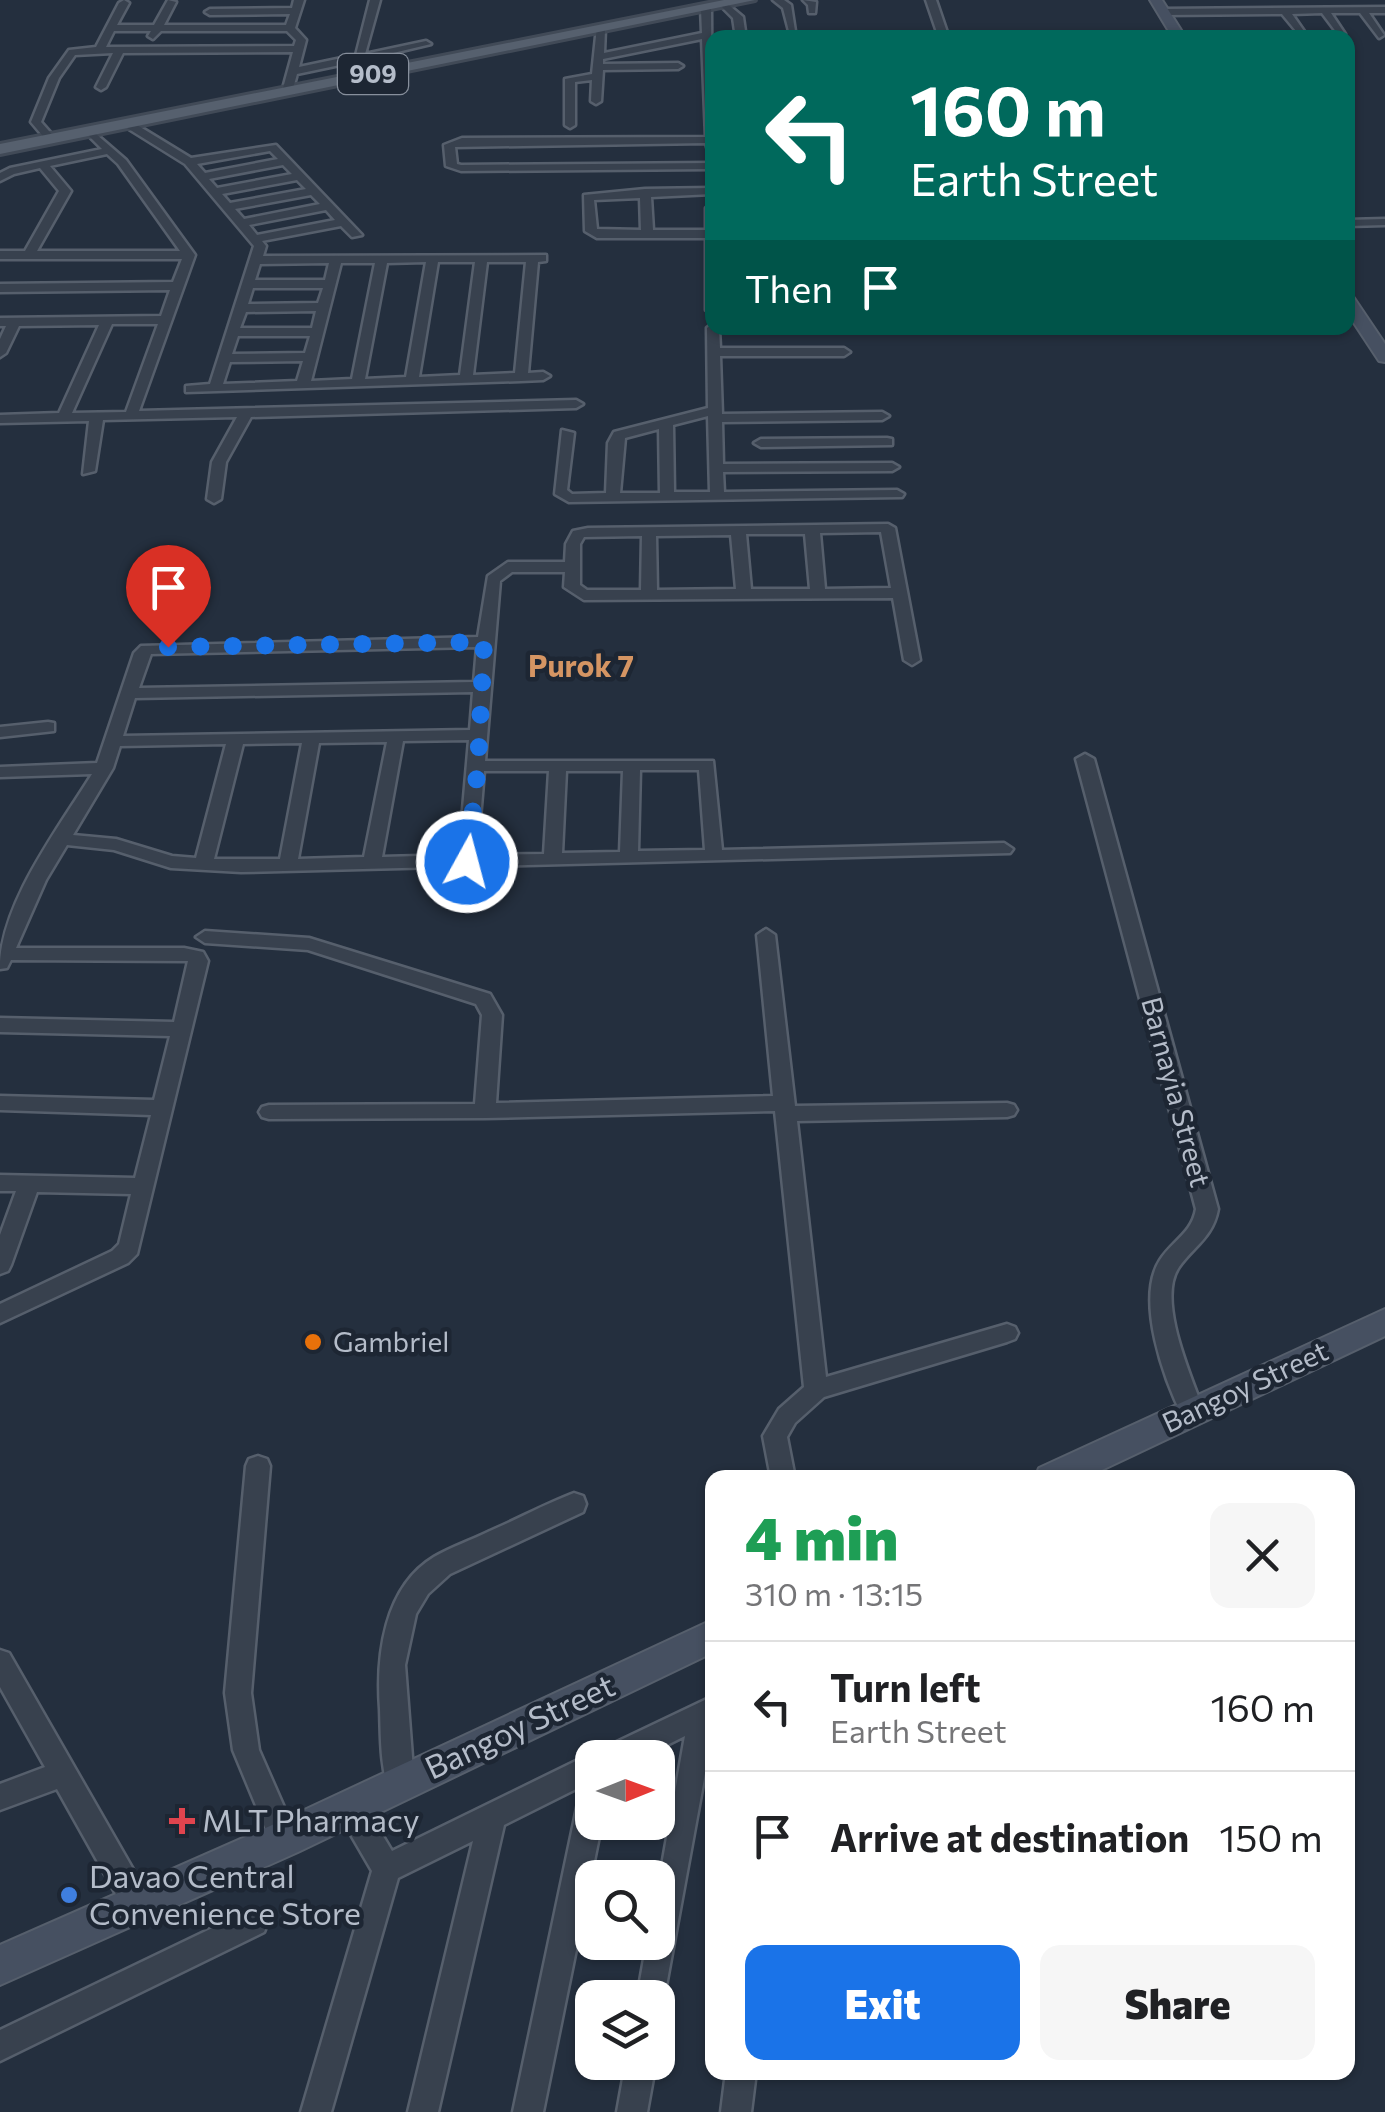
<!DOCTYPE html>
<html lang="en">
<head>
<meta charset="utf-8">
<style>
  :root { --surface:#fff; --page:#f6f6f6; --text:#202124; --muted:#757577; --line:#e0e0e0; --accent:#1a73e8 }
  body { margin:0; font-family:Commissioner,sans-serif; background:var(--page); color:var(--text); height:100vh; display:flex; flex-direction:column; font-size:38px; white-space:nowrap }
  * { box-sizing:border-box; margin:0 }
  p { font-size:32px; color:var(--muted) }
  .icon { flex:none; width:55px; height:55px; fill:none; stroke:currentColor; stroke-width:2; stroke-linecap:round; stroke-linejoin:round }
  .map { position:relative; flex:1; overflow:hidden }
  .sheet { position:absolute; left:705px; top:1470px; width:650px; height:610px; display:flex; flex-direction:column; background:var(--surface); border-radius:20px; box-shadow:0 2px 8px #0004 }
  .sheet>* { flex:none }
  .banner { position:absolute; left:705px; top:30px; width:650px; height:305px; border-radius:20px; box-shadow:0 2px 8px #0004; background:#00695c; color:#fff; overflow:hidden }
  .needle { width:65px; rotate:89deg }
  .controls { position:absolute; left:575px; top:1740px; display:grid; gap:20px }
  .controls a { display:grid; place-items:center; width:100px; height:100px; border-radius:20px; background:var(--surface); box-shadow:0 2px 8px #0004; font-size:50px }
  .pin { position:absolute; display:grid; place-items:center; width:85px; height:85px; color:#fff; margin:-102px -42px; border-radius:50% 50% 50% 0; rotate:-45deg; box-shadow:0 0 10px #0007 }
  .pin .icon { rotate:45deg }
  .me { position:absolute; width:110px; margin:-55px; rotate:7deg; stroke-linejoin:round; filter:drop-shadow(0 0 8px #0008) }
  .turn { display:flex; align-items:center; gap:35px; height:210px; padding:0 40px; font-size:45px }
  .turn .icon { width:130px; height:130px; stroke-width:2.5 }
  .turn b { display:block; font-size:70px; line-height:85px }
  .then { display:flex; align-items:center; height:95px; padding:0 40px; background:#0003; gap:20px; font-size:38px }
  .round { display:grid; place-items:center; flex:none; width:105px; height:105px; border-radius:20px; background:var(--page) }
  .head { display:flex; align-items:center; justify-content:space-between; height:170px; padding:0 40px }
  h1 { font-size:60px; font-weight:800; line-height:75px; color:#1e9e55 }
  .cta { display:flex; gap:20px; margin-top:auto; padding:20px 40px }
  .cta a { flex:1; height:115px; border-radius:20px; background:var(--accent); color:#fff; font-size:40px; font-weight:800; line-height:115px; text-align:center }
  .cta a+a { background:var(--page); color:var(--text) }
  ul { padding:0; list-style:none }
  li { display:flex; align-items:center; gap:30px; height:130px; padding:0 40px; border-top:2px solid var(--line) }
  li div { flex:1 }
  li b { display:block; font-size:38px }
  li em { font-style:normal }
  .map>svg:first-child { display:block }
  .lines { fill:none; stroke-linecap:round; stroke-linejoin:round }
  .street-casing { stroke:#565f6c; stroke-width:5 }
  .secondary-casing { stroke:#565f6c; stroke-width:4 }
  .primary-casing { stroke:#414a57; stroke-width:6 }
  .street { fill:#38414e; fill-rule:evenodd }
  .secondary { fill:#465061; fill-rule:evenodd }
  .primary { fill:#56606e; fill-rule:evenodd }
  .route { stroke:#1a73e8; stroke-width:18; stroke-dasharray:0 32.4 }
  .food-dot { fill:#e8710a; stroke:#1d2633; stroke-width:4 }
  .health-dot { fill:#e0444e; stroke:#1d2633; stroke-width:4 }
  .shop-dot { fill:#3f7fe0; stroke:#1d2633; stroke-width:4 }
  .labels { text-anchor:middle; stroke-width:9; stroke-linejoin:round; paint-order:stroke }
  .shield { fill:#1d2633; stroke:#878f9c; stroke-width:2.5 }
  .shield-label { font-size:25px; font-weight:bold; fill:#b4bcc9 }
  .street-label { font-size:28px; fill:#b4bcc9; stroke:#1d2633 }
  .poi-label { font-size:28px; fill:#b4bcc9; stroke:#1d2633; text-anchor:start }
  .neighbourhood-label { font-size:30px; font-weight:bold; fill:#d59563; stroke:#1d2633 }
  .near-street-label { font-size:32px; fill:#b4bcc9; stroke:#1d2633 }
  .near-poi-label { font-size:32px; fill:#b4bcc9; stroke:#1d2633; text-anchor:start }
</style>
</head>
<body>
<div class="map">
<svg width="1385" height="2112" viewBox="0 0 1385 2112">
  <rect width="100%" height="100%" fill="#242f3e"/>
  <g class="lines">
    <g class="street-casing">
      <g id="street">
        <path d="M124,0L129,3L117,25H154L168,0L176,2L164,25H286L290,14L210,15L205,12L210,9L292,8L294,0H304L295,28L306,40L299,67L356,55L370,0H380L365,54L426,41L431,44L368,59L371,64L366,67L359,61L297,74L292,92L287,95L282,92L293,52L123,53L106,87L101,90L96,87L113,53L75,55L59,78L41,122L56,139L47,141L31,122L49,78L69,50L96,47L119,3ZM114,31H151L148,36L153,39L161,31H287L296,40L294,46L106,47Z"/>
        <path d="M773,0H784L791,5L795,31H789L783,8Z"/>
        <path d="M803,0L816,2L815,13H809L808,5Z"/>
        <path d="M926,0H936L949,38H939Z"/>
        <path d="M724,1L743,17L746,38H736L733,18L719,4Z"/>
        <path d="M706,5L711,8L712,152L708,151L706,143L455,147L457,164L461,165L712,163V169L461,171L446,166L444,145L462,138L706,137L702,39L603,59V64L678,63L683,66L678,69L603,70L601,101L596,104L591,101L592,80L575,82V125L570,128L565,125V79L592,74L597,27L605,29L604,53L702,33L701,8Z"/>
        <path d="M1385,7V13H1369L1384,35L1379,38L1360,13H1331L1345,34L1340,37L1322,13L1292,14L1306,34L1301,37L1282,14L1164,15L1159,12L1164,9Z"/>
        <path d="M124,122H132L191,158L276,145L362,235L352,237L341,226L262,241L266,246L263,256L546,255V261L538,262L528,373L543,372L550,376L543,380L521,381L186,392V386L210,384L254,246L185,164L124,126ZM270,151L278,159L205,173L197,164ZM283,165L292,174L217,188L209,179ZM297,180L306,189L230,203L222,194ZM311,195L320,204L244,219L235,209ZM326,210L335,220L257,235L249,225ZM426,262L406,377L365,379L387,263ZM438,262H475L460,375L419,377ZM487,262H526L515,373L473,375ZM329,263L325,280H255L260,264ZM341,263H375L352,379L311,381ZM253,288H323L318,303L248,304ZM316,311L312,328H240L246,312ZM238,336H310L305,353L232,354ZM303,361L297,381L223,384L230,362Z"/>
        <path d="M89,128L126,160L195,255L139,411L576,400L583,404L576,408L251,417L226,462L221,499L214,503L207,499L212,462L237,417L103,420L95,471L83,474L89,421L0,423V415L59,413L99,325L19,326L6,353L0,357V339L6,326H0V318L161,316L170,290L0,292V284L173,282L182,259H0V251H25L59,191L40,168L14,174L0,181V173L10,168L102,149L84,131ZM107,154L118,164L180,251H37L71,191L50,166ZM112,324H158L126,412L72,413Z"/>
        <path d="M712,188V194L651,197L653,230H706V208L712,205V314L706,310V238H597L585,231L584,195L645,189ZM640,198L641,230L597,229L594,200Z"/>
        <path d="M1385,219V225L1348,226V220Z"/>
        <path d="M712,324V328H719L720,348H844L850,352L844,356H720L722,414L882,412L889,416L882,420L722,422L723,464L892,463L899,467L892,471L723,472L724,492L897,490L904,494L902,497L569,502L555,494L562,430L574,433L567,490L572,494L606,493L608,443L614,432L708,408L707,328ZM708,416L710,492H674L673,425ZM659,429L660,493H620L625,438Z"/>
        <path d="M887,438L892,439V445L761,447L754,443L761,439Z"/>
        <path d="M888,524L895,528L920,660L912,665L904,660L893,598L584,600L564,587L565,572H512L500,581L485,761H713L722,850L1004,843L1013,849L1010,853L241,872L171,868L114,850L67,845L46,880L16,948H184L203,952L208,961L137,1254L128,1263L0,1323V1304L112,1251L119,1244L131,1194L37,1192L11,1265L8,1271L0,1274V1235L16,1191H0V1175L135,1178L151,1115L0,1110V1096L154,1100L170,1036L0,1032V1018L174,1022L188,961L11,960L7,968L0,969C0,904 58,829 92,774L0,777V767L97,763L134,653L141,646L478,637L488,576L508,562H565L566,544L573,531L588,528ZM881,532L891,588L825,589L820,533ZM746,534H805L810,589H751ZM731,535L736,589L657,590L656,536ZM642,536L641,590H587L580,585V544L584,537ZM477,647L474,682L139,688L151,654ZM473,692L470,730L123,736L135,698ZM469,740L459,855L382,857L403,741ZM387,742L364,857L298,859L319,743ZM302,743L280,859H214L243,744ZM226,744L196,858L172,856L116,839L73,835L113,768L120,746ZM640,770H699L705,850L638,851ZM484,771H549L544,854L477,855ZM566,771H623L620,852L562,853Z"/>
        <path d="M48,722L54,723V731L0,737V727Z"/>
        <path d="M1085,754L1094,759L1218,1209C1213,1237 1194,1246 1179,1267C1156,1300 1192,1378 1204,1412L1200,1419L1192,1422L1184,1419C1164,1380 1135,1299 1160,1260C1173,1240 1192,1233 1196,1209L1076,759Z"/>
        <path d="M766,929L775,935L795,1106L1007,1103L1014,1105L1017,1110L1014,1115L1007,1117L797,1121L826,1377L1007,1324L1015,1327L1018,1333L1015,1339L1007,1342L824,1397L795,1423L787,1437L795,1478H771L763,1436L779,1409L804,1387L775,1111L485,1118L269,1119L262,1117L259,1112L262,1107L269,1105L475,1104L482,1015L476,1004L308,950L205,943L196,937L205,931L309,938L490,994L502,1015L496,1103L773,1096L757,935Z"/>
        <path d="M258,1456L267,1459L270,1466L251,1693L259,1750L298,1839L294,1849L284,1853L274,1849L233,1750L225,1693L246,1466L249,1459Z"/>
        <path d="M574,1493L583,1496L586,1504L583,1512L450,1574L428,1594L416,1614L405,1665L414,1783L410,1792L400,1796L390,1792C380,1768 381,1735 380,1709C376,1656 384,1587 434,1557C451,1547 472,1540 490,1531C518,1519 545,1504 574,1493Z"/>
        <path d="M0,1650L9,1653L146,1892L150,1902L146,1912L136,1916L126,1912L57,1789L0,1810V1784L45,1767L0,1687Z"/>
        <path d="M709,1698L712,1700V1735L662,2008L658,2010V1998H637L647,1942H658V1888L685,1736L641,1758H592V1781L504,1825L438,2112H408L473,1841L398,1878L331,2112H301L372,1871L340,1816L336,1807L340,1798L350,1794L360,1798L392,1851L582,1758L592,1754L599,1757L602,1749Z"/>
        <path d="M592,1790V1822H602L543,2112H513L578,1803L582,1794Z"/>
        <path d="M254,1908L264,1912L268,1922L264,1932L0,2061V2030Z"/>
        <path d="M626,2062H656L647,2112H617Z"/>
        <path d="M726,2072H756L751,2112H721Z"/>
      </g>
    </g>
    <g class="secondary-casing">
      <g id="secondary">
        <path d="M1150,0H1162L1186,38H1173Z"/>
        <path d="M1348,297L1354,298L1385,344V362L1379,361L1348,314Z"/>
        <path d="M1385,1309V1336L1085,1478H1035L1039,1468Z"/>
        <path d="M712,1620V1653L298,1852L0,1985V1945L270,1826Z"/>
      </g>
    </g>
    <g class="primary-casing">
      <path id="primary" d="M724,0H755L0,154V144Z"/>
    </g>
    <use href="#street" class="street"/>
    <use href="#secondary" class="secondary"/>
    <use href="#primary" class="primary"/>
  </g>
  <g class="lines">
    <path class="route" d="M168,647L484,642L478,766L467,862"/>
  </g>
  <circle class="food-dot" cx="313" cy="1342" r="10"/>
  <path class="health-dot" d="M177 1806h10v10h10v10h-10v10h-10v-10h-10v-10h10z"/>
  <circle class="shop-dot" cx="69" cy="1895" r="10"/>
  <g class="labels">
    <rect class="shield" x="338" y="54" width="70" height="40" rx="8"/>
    <g class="shield-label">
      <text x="373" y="83">909</text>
    </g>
    <g class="street-label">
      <text transform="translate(1176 1092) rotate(75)" y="10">Barnayia Street</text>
      <text transform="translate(1245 1387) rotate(-25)" y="10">Bangoy Street</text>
    </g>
    <g class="poi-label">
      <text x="333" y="1352">Gambriel</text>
    </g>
    <g class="neighbourhood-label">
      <text x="581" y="677">Purok 7</text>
    </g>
    <g class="near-street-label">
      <text transform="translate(520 1727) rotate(-25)" y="11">Bangoy Street</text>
    </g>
    <g class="near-poi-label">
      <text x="202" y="1832">MLT Pharmacy</text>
      <text x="89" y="1888">Davao Central<tspan x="89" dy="37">Convenience Store</tspan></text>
    </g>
  </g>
</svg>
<div class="controls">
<a><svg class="needle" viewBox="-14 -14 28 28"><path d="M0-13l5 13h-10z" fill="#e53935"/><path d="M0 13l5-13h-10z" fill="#757577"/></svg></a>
<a><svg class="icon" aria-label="search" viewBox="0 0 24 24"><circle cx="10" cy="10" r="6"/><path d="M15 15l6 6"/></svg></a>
<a><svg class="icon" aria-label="layers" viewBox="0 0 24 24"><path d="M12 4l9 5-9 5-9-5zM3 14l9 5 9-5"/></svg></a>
</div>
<div class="pin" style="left:168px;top:647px;background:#d93025"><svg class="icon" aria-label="arrive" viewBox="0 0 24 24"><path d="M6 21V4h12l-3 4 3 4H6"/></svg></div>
<svg class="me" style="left:467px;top:862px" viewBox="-20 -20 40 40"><circle r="17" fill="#1a73e8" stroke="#fff" stroke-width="3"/><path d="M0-11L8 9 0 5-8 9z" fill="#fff"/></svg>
<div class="banner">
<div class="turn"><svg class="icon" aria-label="left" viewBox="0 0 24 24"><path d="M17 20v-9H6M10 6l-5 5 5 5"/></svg><div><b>160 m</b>Earth Street</div></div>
<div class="then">Then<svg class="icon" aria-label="arrive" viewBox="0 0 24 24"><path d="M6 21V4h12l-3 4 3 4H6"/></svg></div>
</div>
<section class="sheet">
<div class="head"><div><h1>4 min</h1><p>310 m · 13:15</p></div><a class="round"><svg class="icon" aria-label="close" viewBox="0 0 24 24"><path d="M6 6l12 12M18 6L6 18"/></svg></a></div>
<ul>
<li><svg class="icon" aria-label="left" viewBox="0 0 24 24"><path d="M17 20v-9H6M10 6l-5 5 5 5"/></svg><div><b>Turn left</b><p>Earth Street</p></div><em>160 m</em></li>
<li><svg class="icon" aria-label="arrive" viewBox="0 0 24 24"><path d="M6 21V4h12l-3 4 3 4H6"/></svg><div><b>Arrive at destination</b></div><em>150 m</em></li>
</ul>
<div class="cta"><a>Exit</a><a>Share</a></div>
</section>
</div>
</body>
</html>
